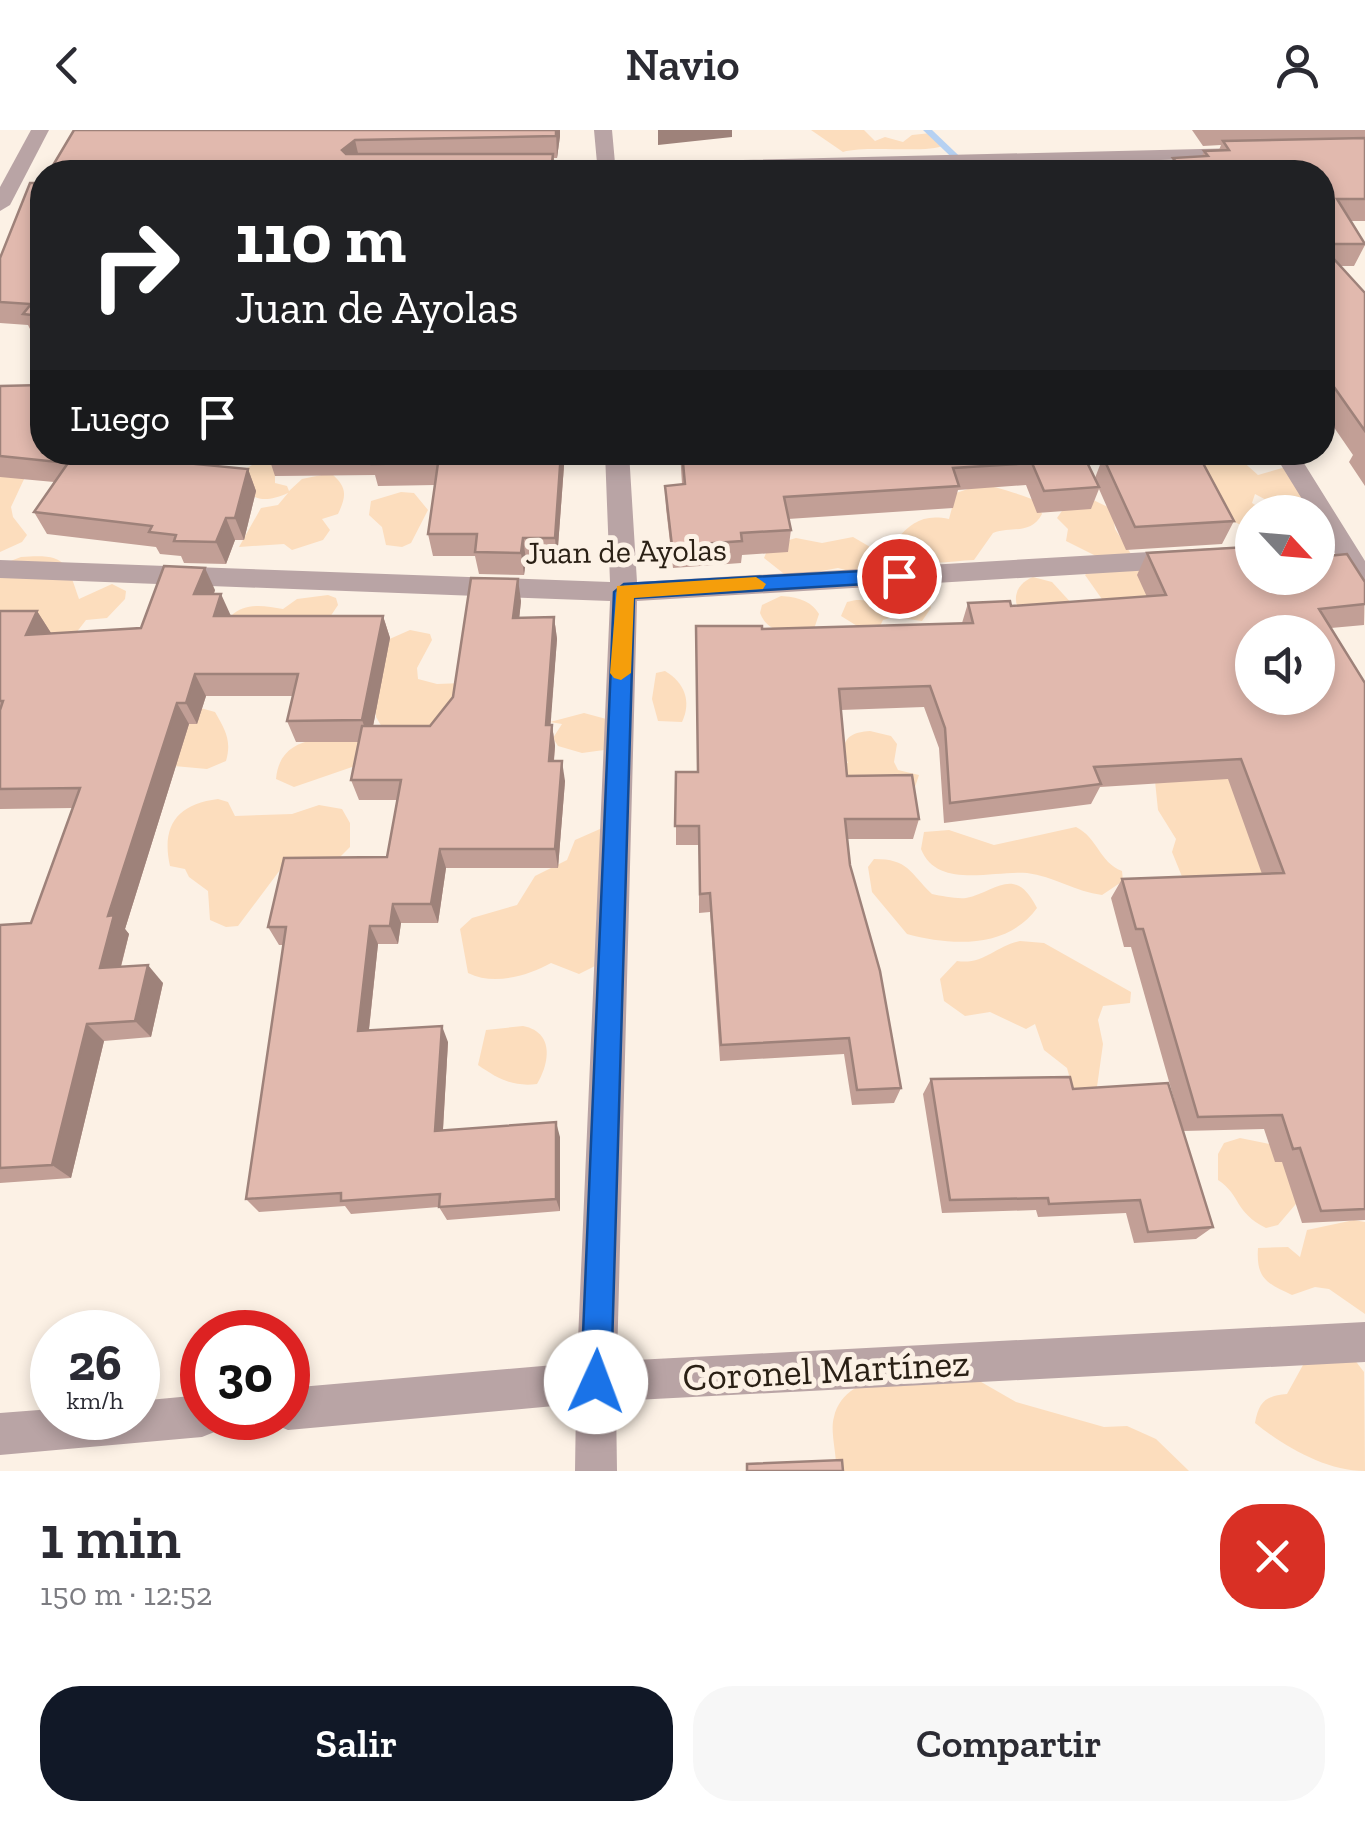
<!DOCTYPE html>
<html lang="es">
<head>
<meta charset="utf-8">
<style>
  :root { --surface:#fff; --page:#f7f7f7; --text:#2b2b33; --muted:#7c7c81; --accent:#111827 }
  body { margin:0; font-family:"Zilla Slab",serif; background:var(--page); color:var(--text); height:100vh; display:flex; flex-direction:column; font-size:38px; white-space:nowrap }
  * { box-sizing:border-box; margin:0 }
  p { font-size:32px; color:var(--muted) }
  .icon { flex:none; width:55px; height:55px; fill:none; stroke:currentColor; stroke-width:2; stroke-linecap:round; stroke-linejoin:round }
  .map { position:relative; height:1341px; overflow:hidden }
  .sheet { display:flex; flex-direction:column; background:var(--surface); flex:1 }
  .sheet>* { flex:none }
  .guide { position:absolute; left:30px; top:30px; width:1305px; height:305px; border-radius:40px; box-shadow:0 5px 15px #0003; background:#202124; color:#fff; overflow:hidden }
  .needle { width:65px; rotate:116deg }
  .buttons { position:absolute; left:1235px; top:365px; display:grid; gap:20px }
  .buttons a { display:grid; place-items:center; width:100px; height:100px; border-radius:50%; background:var(--surface); box-shadow:0 5px 15px #0003; font-size:50px }
  .speed { position:absolute; left:30px; top:1180px; display:flex; gap:20px; font-size:50px; font-weight:700; text-align:center }
  .speed>* { display:grid; place-content:center; width:130px; height:130px; border-radius:50%; background:var(--surface); box-shadow:0 5px 15px #0003; line-height:1 }
  .speed small { font-size:25px; font-weight:400 }
  .speed .limit { border:15px solid #d22; background:#fff; color:#111 }
  .pin { position:absolute; display:grid; place-items:center; width:85px; height:85px; color:#fff; margin:-42px; border:5px solid #fff; border-radius:50%; box-shadow:0 2px 10px #0007 }
  .me { position:absolute; width:110px; margin:-55px; rotate:2deg; stroke-linejoin:round; filter:drop-shadow(0 0 8px #0008) }
  .turn { display:flex; align-items:center; gap:35px; height:210px; padding:0 40px; font-size:45px }
  .turn .icon { width:130px; height:130px; stroke-width:2.5 }
  .turn b { display:block; font-size:70px; line-height:85px }
  .then { display:flex; align-items:center; height:95px; padding:0 40px; background:#0003; gap:20px; font-size:38px }
  .round { display:grid; place-items:center; flex:none; width:105px; height:105px; border-radius:40px; background:var(--page) }
  .summary { display:flex; align-items:center; justify-content:space-between; height:170px; padding:0 40px }
  h1 { font-size:60px; font-weight:600; line-height:75px }
  .action { display:flex; gap:20px; margin-top:auto; padding:20px 40px }
  .action a { flex:1; height:115px; border-radius:40px; background:var(--accent); color:#fff; font-size:40px; font-weight:600; line-height:115px; text-align:center }
  .action a+a { background:var(--page); color:var(--text) }
  header { display:flex; justify-content:space-between; align-items:center; height:130px; padding:0 40px; background:var(--surface); font-size:45px; font-weight:600 }
  .map>svg:first-child { display:block }
  .green { fill:#fcddbd }
  .lines { fill:none; stroke-linecap:round; stroke-linejoin:round }
  .stream { fill:#b6d1f2; fill-rule:evenodd }
  .minor { fill:#b9a4a5; fill-rule:evenodd }
  .wall { fill:#c29f96 }
  .shaded-wall { fill:#9e827a }
  .building { fill:#e1b9ae; stroke:#9e827a; stroke-width:2.5; fill-rule:evenodd }
  .route { fill:#1a73e8; stroke:#114b97; stroke-width:2.5 }
  .slow { fill:#f59e0b }
  .labels { text-anchor:middle; stroke-width:10; stroke-linejoin:round; paint-order:stroke }
  .street-label { font-size:32px; fill:#2a2015; stroke:#fcf1e5 }
  .near-street-label { font-size:38px; fill:#2a2015; stroke:#fcf1e5 }
</style>
</head>
<body>
<header><svg class="icon" aria-label="back" viewBox="0 0 24 24"><path d="M15 5l-7 7 7 7"/></svg>Navio<svg class="icon" aria-label="person" viewBox="0 0 24 24"><circle cx="12" cy="8" r="4"/><path d="M4 21q1-7 8-7t8 7"/></svg></header>
<div class="map">
<svg width="1365" height="1341" viewBox="0 0 1365 1341">
  <rect width="100%" height="100%" fill="#fcf1e5"/>
  <g class="green">
    <path d="M811,0H864L875,11L885,7L903,12L912,5L931,3L944,15C930,24 867,15 843,22Z"/>
    <path d="M1192,322L1239,328L1258,345L1289,336L1320,385L1289,382L1255,364L1252,373L1266,382H1252L1251,400L1105,329L1102,323Z"/>
    <path d="M270,332L275,336V353L287,356L289,361L302,349L331,343C347,357 347,365 338,384L322,389L330,400L323,410L292,420L284,414L239,417L261,378L278,375L288,363C260,375 251,369 233,346L252,335Z"/>
    <path d="M0,343L25,347L11,377L13,387L27,405L22,412L0,422Z"/>
    <path d="M980,355C994,355 1024,366 1037,371L1042,384C1031,405 1013,396 993,403L974,430C945,431 911,442 895,411C912,392 923,384 949,389L956,363Z"/>
    <path d="M401,362L414,363L428,380L411,413L402,417L386,415L382,397L369,385L371,371Z"/>
    <path d="M1087,367L1112,379L1115,399L1131,424L1096,426L1066,411L1068,399L1057,388L1064,378Z"/>
    <path d="M853,407L877,421L878,430L870,440L857,443L838,438L788,447L764,428L769,416L796,408L822,413Z"/>
    <path d="M21,427C65,424 66,430 79,469L112,454L126,461L125,469L107,488L86,490L76,503L0,506V435Z"/>
    <path d="M1135,435L1157,467L1104,472L1085,445L1093,438Z"/>
    <path d="M1033,447L1052,452L1074,476H1017C1013,463 1020,452 1033,447Z"/>
    <path d="M910,462L929,471L931,478L922,491L893,487L883,490L880,496L862,499L841,486L847,472C868,465 878,478 889,476C896,474 901,465 910,462Z"/>
    <path d="M328,465L336,468L338,475L328,490L236,494L231,486C245,472 265,476 283,479L297,469Z"/>
    <path d="M781,466C796,467 811,470 819,484L814,499C792,502 770,507 760,483L762,475Z"/>
    <path d="M410,500L430,504L432,510L417,538L418,549L437,554L463,553L457,602H385L376,587V571L385,511Z"/>
    <path d="M665,541C684,552 692,571 682,592L658,591L652,569L656,543Z"/>
    <path d="M197,577L215,582C225,600 232,610 226,631L207,639L174,636L166,584Z"/>
    <path d="M584,583L610,590L604,620L582,623L558,616L553,608L562,594L550,592Z"/>
    <path d="M870,601L891,606L897,614L894,632L898,640L919,645L914,660L850,650L830,638L838,632L848,633C838,611 849,602 870,601Z"/>
    <path d="M362,605L355,636L294,657L276,649C280,603 327,609 362,605Z"/>
    <path d="M1237,644L1266,731L1261,747L1183,749L1172,722L1176,709L1158,680L1155,651Z"/>
    <path d="M218,669L228,672L235,686L292,684L319,675L342,679L350,693V717L333,734L280,740L238,796L226,797L210,790L208,761L189,747L185,739L170,736C161,696 177,674 218,669Z"/>
    <path d="M1076,697C1098,708 1099,732 1122,741L1123,751L1102,765C1076,762 1053,746 1027,743C994,740 937,760 921,719L924,702L949,700L994,715Z"/>
    <path d="M600,699L612,700L596,789L606,825L597,835L579,844L551,833C527,846 494,856 468,843L460,799L472,788L517,775L535,746L567,730L575,710Z"/>
    <path d="M874,729C909,729 909,742 932,764C942,766 956,769 966,768C996,762 1015,734 1037,778C1007,819 952,816 907,804L872,762L868,737Z"/>
    <path d="M1020,811L1044,813L1131,862L1130,873L1103,876L1098,890L1103,914L1095,971L1074,963L1067,938L1044,920L1035,894L1026,899L990,882L965,886L944,871L940,849L957,831C984,835 995,816 1020,811Z"/>
    <path d="M523,896C554,902 550,932 537,954C513,957 498,949 478,935L486,900Z"/>
    <path d="M1240,1008L1274,1015L1301,1068L1278,1095L1266,1098C1234,1082 1241,1065 1218,1050V1024L1224,1013Z"/>
    <path d="M1354,1090L1365,1092V1184L1329,1159L1315,1157L1292,1165C1266,1153 1256,1148 1258,1118L1288,1117L1300,1127L1307,1100Z"/>
    <path d="M1326,1218L1354,1229L1364,1242L1365,1341C1326,1341 1285,1317 1255,1293C1259,1271 1266,1266 1287,1264L1303,1235Z"/>
    <path d="M962,1241L1016,1272L1104,1297L1127,1296L1156,1309L1189,1341H840L836,1335C836,1321 830,1300 834,1287C846,1237 923,1244 962,1241Z"/>
  </g>
  <g class="lines">
    <path class="stream" d="M923,0H932L976,42H967Z"/>
    <g class="minor">
      <path d="M31,0H49L10,75L0,81V57Z"/>
      <path d="M594,0H612L615,33L1242,18L1251,23L1242,28L677,42L504,41L513,35L597,33Z"/>
      <path d="M605,322H629L637,452L1252,416V434L637,471L617,1231L1365,1192V1232L616,1271L617,1341H575L576,1274L288,1300L273,1294L271,1288H288V1258L577,1233L610,471L0,448V430L610,452Z"/>
      <path d="M1273,322H1297L1365,431V461L1356,459L1318,395V382H1310Z"/>
      <path d="M202,1265V1288H222L217,1301L202,1307L0,1325V1283L52,1279V1288H138V1271Z"/>
    </g>
  </g>
  <g class="wall">
    <path d="M74,0H560V6L557,28H554L555,42H49Z"/>
    <path d="M1192,0H1365V91H1351L1365,115L1354,136H1340L1365,163V356L1349,332L1353,325L1322,280V42H1168L1173,28L1202,26L1204,21L1219,20L1221,15L1203,16Z"/>
    <path d="M42,53V208L34,207L28,195L0,193V128Z"/>
    <path d="M0,256L161,322L156,330L248,339L256,361L244,410H235L226,434L184,433L181,426L160,424L156,417L47,404L34,382L54,352L0,347Z"/>
    <path d="M267,322H565L557,430H526L524,445L479,444L475,426H433L428,404L435,355L378,356L375,345L275,346Z"/>
    <path d="M680,322H1082L1095,348L1103,327L1234,391L1222,414L1126,420L1099,359L1091,379L1037,383L1026,355L958,360L953,378L788,389L791,400L788,422L742,425L741,433L673,438L666,378L665,356L682,354Z"/>
    <path d="M1147,423L1252,448L1365,452L1364,495L1331,498L1365,553V1090L1302,1093L1282,1032H1275L1264,999L1183,1001L1131,817H1124L1111,768L1122,749L1262,744L1228,649L1100,657L1091,674L944,693L939,618L924,577L841,580L847,646L919,689L913,709H847L850,735L901,958L894,973L852,975L844,924L720,931L710,782L699,783V715H676V642H697L762,499L962,493L968,473L1011,476L1147,467L1137,445Z"/>
    <path d="M215,460L214,464L231,486H383L390,508L373,596H430L453,567L521,471L519,488L554,487L557,509L550,595H552L555,616L554,631L565,651L558,738H446L438,793H401L398,814H378L369,900L448,912L443,1000L560,1007V1081L447,1090L439,1077L351,1084L345,1076L259,1082L246,1069L284,815H279L268,797L387,727L397,670H359L351,650L359,612H296L287,591L293,566H206L197,594H189L125,799L129,804L121,837L163,853L151,907L104,911L71,1048L0,1053V795L31,793L73,678L0,679V481H37L51,503L141,498Z"/>
    <path d="M931,949L1073,959L1213,1097L1196,1109L1134,1113L1126,1083L1038,1087L1036,1080L942,1083L923,964Z"/>
  </g>
  <g class="shaded-wall">
    <path d="M556,0H560V6L557,28Z"/>
    <path d="M658,0H732V7L658,15Z"/>
    <path d="M355,10L360,32L347,42L342,20Z"/>
    <path d="M136,322H161L143,350L133,328Z"/>
    <path d="M561,322H565L557,430L555,408Z"/>
    <path d="M248,339L256,361L244,410L235,388Z"/>
    <path d="M226,388L235,410L226,434L216,412Z"/>
    <path d="M523,408L526,430L524,445L521,423Z"/>
    <path d="M205,438L215,460L205,486L194,464Z"/>
    <path d="M518,449L521,471L517,510L513,488Z"/>
    <path d="M221,464L231,486H214Z"/>
    <path d="M37,481L51,503L26,505Z"/>
    <path d="M383,486L390,508L370,612L362,590Z"/>
    <path d="M554,487L557,509L549,616L546,595Z"/>
    <path d="M195,544L206,566L197,594L186,573Z"/>
    <path d="M177,573L189,594L125,799L129,804L116,855L100,838L108,786Z"/>
    <path d="M552,595L555,616L552,651L549,631Z"/>
    <path d="M562,631L565,651L558,738L555,719Z"/>
    <path d="M440,719L446,738L438,793L431,774Z"/>
    <path d="M393,774L401,793L398,814L390,796Z"/>
    <path d="M370,796L378,814L367,917L358,901Z"/>
    <path d="M148,835L163,853L151,907L135,891Z"/>
    <path d="M87,894L104,911L71,1048L52,1035Z"/>
    <path d="M442,896L448,912L442,1015L435,1001Z"/>
    <path d="M556,992L560,1007V1081L556,1069Z"/>
  </g>
  <g class="building">
    <path d="M74,0H556V6L355,10L342,20L346,24H553L551,42H49Z"/>
    <path d="M1365,8V69H1337L1365,114H1322V42H1184L1173,28L1208,26L1204,21L1229,20L1223,11Z"/>
    <path d="M30,53H42V186L23,184L31,174L0,172V128Z"/>
    <path d="M1322,116L1365,163V301L1322,240Z"/>
    <path d="M42,255V322H136L133,328L248,339L235,388H226L216,412L174,411L176,405L149,402L152,396L34,382L68,333L0,326V256Z"/>
    <path d="M267,322H364L267,323Z"/>
    <path d="M375,322H561L555,408H523L521,423L475,422L477,404H428L438,333L372,334Z"/>
    <path d="M682,322H1082L1099,357L1044,361L1032,333L953,338L959,356L784,367L791,400L741,403L742,411L672,416L665,356L685,354Z"/>
    <path d="M1177,322H1197L1234,391L1135,397L1103,327Z"/>
    <path d="M1247,417L1252,428V448H1318V427L1347,424L1365,452V474L1319,479L1365,553V1079L1321,1081L1300,1018L1293,1019L1282,985L1198,987L1143,799H1136L1122,749L1284,743L1241,629L1094,637L1101,654L950,673L945,598L930,556L839,559L847,646L912,645L919,689H845L850,735L880,841L901,958L857,960L849,908L721,915L710,763L700,764L699,696H675L676,642H698L696,496H762V499L973,493L968,473L1010,471L1011,476L1166,465L1147,423ZM1252,502H1318V568H1252Z"/>
    <path d="M164,436L205,438L194,464H221L214,486H383L362,590L287,591L298,544H195L186,573H177L108,786L114,785L100,838L148,835L135,891L87,894L52,1035L0,1038V795L31,793L80,658L0,659V580L3,571H0V481H37L26,505L141,498Z"/>
    <path d="M471,448L518,449L513,488L554,487L546,595H552L549,631H562L555,719H440L431,774H393L390,796H370L358,901L442,896L435,1001L556,992V1069L439,1077L440,1064L341,1071V1063L246,1069L286,797H268L284,728L387,727L401,650H351L362,596H430L453,567Z"/>
    <path d="M1070,947L1073,959L1168,953L1213,1097L1148,1102L1140,1070L1049,1074L1048,1068L950,1070L931,949Z"/>
    <path d="M842,1330L843,1341H747V1334Z"/>
  </g>
  <path class="route" d="M899,439L909,446L899,452L634,468L611,1252L607,1263L596,1267L585,1263L581,1252L614,462L624,454Z"/>
  <path class="slow" d="M756,447L766,454L763,459L634,468L631,543L621,550L614,548L610,543L617,456Z"/>
  <g class="labels">
    <g class="street-label">
      <text transform="translate(626 421) rotate(-1)" y="11">Juan de Ayolas</text>
    </g>
    <g class="near-street-label">
      <text transform="translate(826 1240) rotate(-3)" y="13">Coronel Martínez</text>
    </g>
  </g>
</svg>
<div class="buttons">
<a><svg class="needle" viewBox="-14 -14 28 28"><path d="M0-13l5 13h-10z" fill="#e53935"/><path d="M0 13l5-13h-10z" fill="#7c7c81"/></svg></a>
<a><svg class="icon" aria-label="sound" viewBox="0 0 24 24"><path d="M4 9h4l5-4v14l-5-4H4zM17 9q2 3 0 6"/></svg></a>
</div>
<div class="speed"><div>26<small>km/h</small></div><div class="limit">30</div></div>
<div class="pin" style="left:899px;top:446px;background:#d93025"><svg class="icon" aria-label="arrive" viewBox="0 0 24 24"><path d="M6 21V4h12l-3 4 3 4H6"/></svg></div>
<svg class="me" style="left:596px;top:1252px" viewBox="-20 -20 40 40"><circle r="19" fill="#fff"/><path d="M0-13L10 11 0 6-10 11z" fill="#1a73e8"/></svg>
<div class="guide">
<div class="turn"><svg class="icon" aria-label="right" viewBox="0 0 24 24"><path d="M7 20v-9h11M14 6l5 5-5 5"/></svg><div><b>110 m</b>Juan de Ayolas</div></div>
<div class="then">Luego<svg class="icon" aria-label="arrive" viewBox="0 0 24 24"><path d="M6 21V4h12l-3 4 3 4H6"/></svg></div>
</div>
</div>
<section class="sheet">
<div class="summary"><div><h1>1 min</h1><p>150 m · 12:52</p></div><a class="round" style="background:#d93025;color:#fff"><svg class="icon" aria-label="close" viewBox="0 0 24 24"><path d="M6 6l12 12M18 6L6 18"/></svg></a></div>
<div class="action"><a>Salir</a><a>Compartir</a></div>
</section>
</body>
</html>
